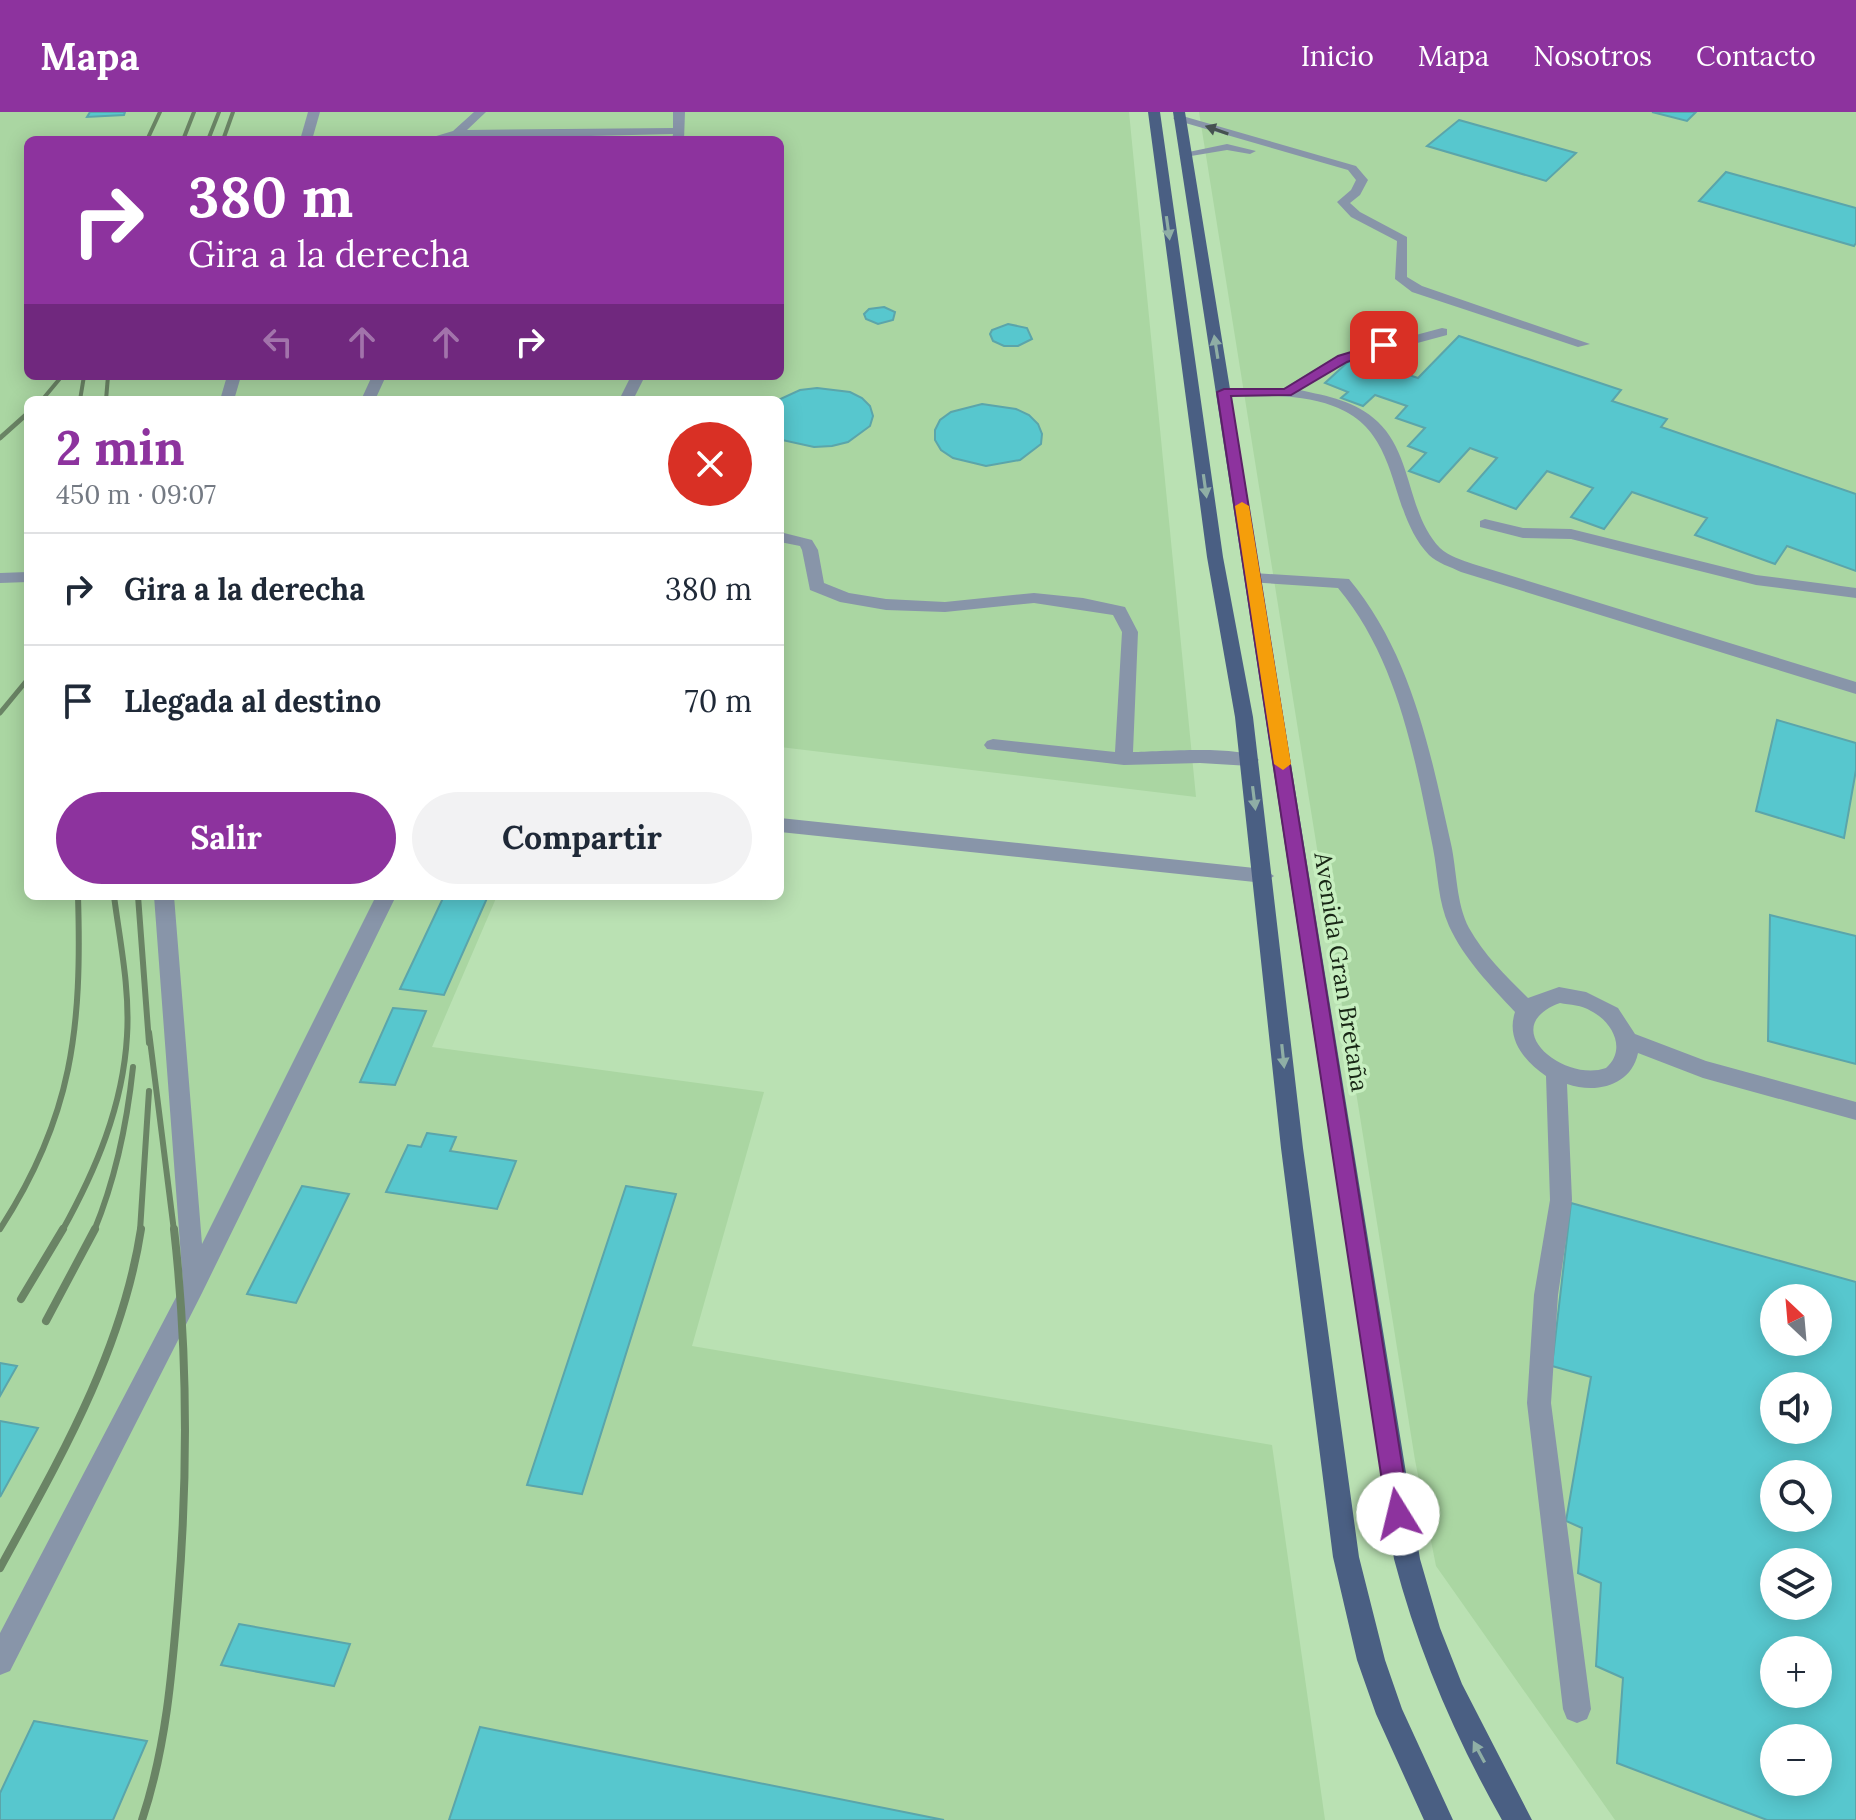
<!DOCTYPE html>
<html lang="es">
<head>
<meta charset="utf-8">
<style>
  :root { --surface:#fff; --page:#f2f2f3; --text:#1f2937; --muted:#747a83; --line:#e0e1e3; --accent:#8d339e }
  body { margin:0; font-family:Lora,serif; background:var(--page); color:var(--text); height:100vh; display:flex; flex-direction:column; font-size:30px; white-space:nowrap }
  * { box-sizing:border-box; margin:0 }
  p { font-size:26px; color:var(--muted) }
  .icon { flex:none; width:44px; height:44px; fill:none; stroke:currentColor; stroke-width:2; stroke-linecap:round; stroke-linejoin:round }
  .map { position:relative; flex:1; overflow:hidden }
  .details { position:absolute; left:24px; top:284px; width:760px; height:504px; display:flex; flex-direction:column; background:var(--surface); border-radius:12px; box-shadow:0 4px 20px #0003 }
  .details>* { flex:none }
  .guide { position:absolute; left:24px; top:24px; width:760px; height:244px; border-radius:12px; box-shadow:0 4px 20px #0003; background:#8d339e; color:#fff; overflow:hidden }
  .needle { width:52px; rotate:334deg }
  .tools { position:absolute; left:1760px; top:1172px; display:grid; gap:16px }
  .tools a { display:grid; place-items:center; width:72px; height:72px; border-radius:50%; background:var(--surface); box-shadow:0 4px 20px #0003; font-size:40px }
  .pin { position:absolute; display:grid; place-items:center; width:68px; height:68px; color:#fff; margin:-34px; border-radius:16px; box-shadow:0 4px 12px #0006 }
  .me { position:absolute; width:88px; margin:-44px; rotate:351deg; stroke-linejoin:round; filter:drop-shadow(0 0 6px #0008) }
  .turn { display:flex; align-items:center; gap:28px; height:168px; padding:0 32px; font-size:36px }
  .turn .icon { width:104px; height:104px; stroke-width:2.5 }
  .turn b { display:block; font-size:56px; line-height:68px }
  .lanes { display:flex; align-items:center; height:76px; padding:0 32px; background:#0003; justify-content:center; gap:40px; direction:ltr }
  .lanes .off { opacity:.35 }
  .round { display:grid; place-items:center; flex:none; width:84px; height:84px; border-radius:42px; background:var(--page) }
  .summary { display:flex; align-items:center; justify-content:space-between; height:136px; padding:0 32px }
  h1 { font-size:48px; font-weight:800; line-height:60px; color:var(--accent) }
  .primary-button { display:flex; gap:16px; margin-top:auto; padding:16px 32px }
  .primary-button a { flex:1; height:92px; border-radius:48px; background:var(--accent); color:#fff; font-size:32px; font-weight:800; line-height:92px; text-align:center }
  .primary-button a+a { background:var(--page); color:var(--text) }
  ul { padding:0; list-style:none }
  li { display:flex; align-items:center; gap:24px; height:112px; padding:0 32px; border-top:2px solid var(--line) }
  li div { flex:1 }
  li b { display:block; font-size:30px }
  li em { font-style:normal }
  header { display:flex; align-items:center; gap:48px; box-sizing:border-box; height:112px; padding:0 40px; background:var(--accent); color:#fff }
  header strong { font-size:38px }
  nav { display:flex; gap:44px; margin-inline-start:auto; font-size:28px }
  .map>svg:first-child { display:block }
  .built { fill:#aad6a2; fill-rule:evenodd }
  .building { fill:#57c7ce; stroke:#5ba5aa; stroke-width:2; fill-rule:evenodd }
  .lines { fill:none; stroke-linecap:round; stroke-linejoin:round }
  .minor { fill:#8895a9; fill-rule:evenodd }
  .major { fill:#4a5f83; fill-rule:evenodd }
  .rail-far3 { stroke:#6a8465; stroke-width:4 }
  .rail-far2 { stroke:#6a8465; stroke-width:5 }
  .rail-far1 { stroke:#6a8465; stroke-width:6 }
  .rail { stroke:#6a8465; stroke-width:8 }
  .oneway { fill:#455250 }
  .oneway2 { fill:#8faea5 }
  .route { fill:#8d339e; stroke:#5c2167; stroke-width:2 }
  .slow { fill:#f59e0b }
  .labels { text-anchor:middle; stroke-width:7; stroke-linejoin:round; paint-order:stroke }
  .street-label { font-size:24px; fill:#182615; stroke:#c7efc0 }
</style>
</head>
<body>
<header>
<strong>Mapa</strong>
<nav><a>Inicio</a><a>Mapa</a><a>Nosotros</a><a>Contacto</a></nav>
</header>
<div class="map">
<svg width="1856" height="1708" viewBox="0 0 1856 1708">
  <rect width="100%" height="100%" fill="#bae1b3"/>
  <g class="built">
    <path d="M0,0H1129L1196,685L780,635V288H28V784H497L432,935L764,980L692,1234L1272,1333L1325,1708H0ZM28,28H780V264H28Z"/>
    <path d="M1199,0H1856V1708H1615L1436,1454L1415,1348ZM1774,1186H1818V1230H1774ZM1774,1274H1818V1318H1774ZM1774,1362H1818V1406H1774ZM1774,1450H1818V1494H1774ZM1774,1538H1818V1582H1774ZM1774,1626H1818V1670H1774Z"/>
  </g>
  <g class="building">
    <path d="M90,0H125L124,3L87,5Z"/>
    <path d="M1652,0H1696L1687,9Z"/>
    <path d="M1459,8L1576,41L1546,69L1427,34Z"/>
    <path d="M1726,60L1856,96V131L1854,134L1699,89Z"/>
    <path d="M884,195L895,200L893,208L878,212L866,207L864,202L869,197Z"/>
    <path d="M1008,212L1027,216L1032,227L1018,234H1004L993,229L990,222L992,218Z"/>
    <path d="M1459,224L1621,278L1612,289L1667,307L1661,315L1856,382V459L1787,434L1775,452L1695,423L1707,406L1632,380L1604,417L1571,405L1593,376L1547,359L1516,397L1468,379L1497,346L1470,336L1439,370L1409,359L1426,341L1408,334L1425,316L1396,306L1407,294L1375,283L1363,294L1341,286L1348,280L1325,271L1349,249L1371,257L1376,252L1418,266Z"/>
    <path d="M817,276L850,280L862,286L870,294L873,304L870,314L848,330L832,334L814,335L782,328L778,288L800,278Z"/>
    <path d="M982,292L1016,297L1029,303L1038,312L1042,322L1041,332L1020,348L986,354L953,346L941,338L935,328V318L940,308L951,300Z"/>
    <path d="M1777,608L1856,631V658L1844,726L1756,699Z"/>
    <path d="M444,784H488L444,883L400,877Z"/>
    <path d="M1770,803L1856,824V952L1768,929Z"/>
    <path d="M393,896L426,899L395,973L360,970Z"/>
    <path d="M427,1021L456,1025L450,1039L516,1049L497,1097L386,1080L408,1033L421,1035Z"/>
    <path d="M302,1074L349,1082L296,1191L247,1182Z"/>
    <path d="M626,1074L676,1082L582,1382L527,1373Z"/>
    <path d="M1571,1091L1856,1170V1708H1767L1617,1651L1623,1566L1596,1554L1601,1471L1578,1461L1582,1416L1566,1409L1591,1265L1552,1254ZM1774,1186H1818V1230H1774ZM1774,1274H1818V1318H1774ZM1774,1362H1818V1406H1774ZM1774,1450H1818V1494H1774ZM1774,1538H1818V1582H1774ZM1774,1626H1818V1670H1774Z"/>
    <path d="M0,1251L17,1254L0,1284Z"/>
    <path d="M0,1309L38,1316L0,1385Z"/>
    <path d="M239,1512L350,1532L334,1574L221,1553Z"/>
    <path d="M34,1609L147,1629L113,1708H0V1681Z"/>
    <path d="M480,1615L944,1708H449Z"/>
  </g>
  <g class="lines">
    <g class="minor">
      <path d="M308,0H320L312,28H300Z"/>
      <path d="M474,0H486L467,18L673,16V0H685L684,28H672L673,22L423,28L453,19Z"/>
      <path d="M1179,3L1356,54L1368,68L1360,83L1350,91L1360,100L1407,125V165L1422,174L1590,232L1578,235L1412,180L1395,167L1397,129L1351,105L1337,90L1351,78L1356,68L1348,58L1175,8L1173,6Z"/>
      <path d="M1227,32L1256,39L1250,42L1227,38L1185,45L1179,42Z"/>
      <path d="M1442,216L1447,217V223L1347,250L1299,278C1328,284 1356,289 1378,310C1413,343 1407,402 1440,436C1448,444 1462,448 1473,452L1856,570V582L1461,460C1451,455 1437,451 1429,443C1386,398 1403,319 1333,294C1298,281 1260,284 1224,284L1217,280L1224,276H1284L1337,244Z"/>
      <path d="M227,264H241L234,288H220Z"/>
      <path d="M372,264H386L375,288H361Z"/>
      <path d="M631,264H645L633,288H619Z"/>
      <path d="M1485,407L1523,416L1571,417L1756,463L1856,476V486L1756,473L1571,427L1523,426L1480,415V409Z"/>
      <path d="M780,420L812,428L818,438L824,471L849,481L886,487L945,490L1034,481L1083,486L1125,495L1138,520L1133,640C1156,640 1246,632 1259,648L1250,654L1200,651L1124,653L987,637L984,633L987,629L993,627L1115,640L1122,520L1113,503L1034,491L945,500L886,498L840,490L810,478L802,438L800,434L780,430Z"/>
      <path d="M28,460V470L0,471V461Z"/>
      <path d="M1254,461L1349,467C1412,543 1430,639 1451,732C1457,759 1456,791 1469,816C1484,843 1507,865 1528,886L1559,875L1586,880L1618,896L1635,922L1706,949L1856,990V1008L1703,966L1638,941C1631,974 1596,982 1567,972L1572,1088L1558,1183L1551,1291L1591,1597L1587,1607L1577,1611L1567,1607L1563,1597L1527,1291L1534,1183L1550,1088L1546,964C1524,949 1506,927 1515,900C1491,874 1464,847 1449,814C1438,790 1438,762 1433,736C1415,646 1398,548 1338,476L1248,470V462ZM1560,891C1570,893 1582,893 1591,899C1613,910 1627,938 1606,956C1564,971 1495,915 1560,891Z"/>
      <path d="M780,706L1264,757L1274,764L1264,771L780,720Z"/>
      <path d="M154,784H174L202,1132L376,784H396L202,1181L10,1559L0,1563V1521L183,1172Z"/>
    </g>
    <g class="major">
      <path d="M1148,0H1160L1223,445L1253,605L1303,1036L1359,1445L1385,1548L1402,1597L1453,1708H1424L1376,1602L1357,1548L1333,1445L1281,1036L1235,605L1207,445Z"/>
      <path d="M1173,0H1185L1420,1447L1440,1516L1462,1572L1532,1708H1502C1455,1625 1418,1539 1394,1447Z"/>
    </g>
    <g class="rail-far3">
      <path d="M147,28L160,0"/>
      <path d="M183,28L194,0"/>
      <path d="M208,28L219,0"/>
      <path d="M223,28L233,0"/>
      <path d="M42,288L62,264"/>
      <path d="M80,288L84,264"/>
      <path d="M106,288L108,264"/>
    </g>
    <g class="rail-far2">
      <path d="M0,326L28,301"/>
      <path d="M0,601L28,567"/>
    </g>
    <g class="rail-far1">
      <path d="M138,784L149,931"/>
      <path d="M149,920L174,1119"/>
      <path d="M0,1117C73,1005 82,915 78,784"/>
      <path d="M62,1119C96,1058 123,994 127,924C130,877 120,830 114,784"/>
      <path d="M94,1119C116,1066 127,1012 133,955"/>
      <path d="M140,1119L149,979"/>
    </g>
    <g class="rail">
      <path d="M21,1187L63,1117"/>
      <path d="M46,1209L95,1117"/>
      <path d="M0,1456C59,1348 122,1241 141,1117"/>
      <path d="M142,1708C166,1636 172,1562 178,1487C188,1363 188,1241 174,1117"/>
    </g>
  </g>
  <defs><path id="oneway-solid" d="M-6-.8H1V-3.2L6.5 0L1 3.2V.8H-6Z" transform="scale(2)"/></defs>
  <use class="oneway" href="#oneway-solid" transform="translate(1217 18) rotate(-161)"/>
  <g class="oneway2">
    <use href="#oneway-solid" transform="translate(1168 116) rotate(82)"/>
    <use href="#oneway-solid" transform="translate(1216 235) rotate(-99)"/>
    <use href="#oneway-solid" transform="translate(1205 374) rotate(82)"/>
    <use href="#oneway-solid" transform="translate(1254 686) rotate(83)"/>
    <use href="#oneway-solid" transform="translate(1283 944) rotate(84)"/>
    <use href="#oneway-solid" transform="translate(1479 1640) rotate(-118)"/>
  </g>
  <path class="route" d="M1384,230L1390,233L1388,236L1347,250L1291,283L1231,284L1410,1402L1406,1410L1398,1414L1390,1410L1387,1402L1217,280L1224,277H1284L1338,244Z"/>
  <path class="slow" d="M1242,390L1249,394L1291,652L1283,658L1274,652L1235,394Z"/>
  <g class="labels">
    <g class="street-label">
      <text transform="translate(1341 860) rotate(81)" y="8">Avenida Gran Bretaña</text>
    </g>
  </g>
</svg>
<div class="tools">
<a><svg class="needle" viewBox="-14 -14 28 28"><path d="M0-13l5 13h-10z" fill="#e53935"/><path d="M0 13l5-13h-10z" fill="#747a83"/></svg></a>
<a><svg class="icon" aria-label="sound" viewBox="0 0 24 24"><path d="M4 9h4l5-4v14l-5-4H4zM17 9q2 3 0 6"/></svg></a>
<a><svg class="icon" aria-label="search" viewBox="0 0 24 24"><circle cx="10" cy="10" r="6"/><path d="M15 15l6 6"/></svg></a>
<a><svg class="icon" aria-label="layers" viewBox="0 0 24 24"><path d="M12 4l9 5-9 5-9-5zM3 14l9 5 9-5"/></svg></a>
<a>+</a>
<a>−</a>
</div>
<div class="pin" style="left:1384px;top:233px;background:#d93025"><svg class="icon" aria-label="arrive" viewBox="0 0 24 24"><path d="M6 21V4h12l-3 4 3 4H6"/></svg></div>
<svg class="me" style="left:1398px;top:1402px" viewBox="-20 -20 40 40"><circle r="19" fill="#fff"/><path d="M0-13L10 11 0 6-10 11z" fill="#8d339e"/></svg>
<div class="guide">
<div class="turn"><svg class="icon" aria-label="right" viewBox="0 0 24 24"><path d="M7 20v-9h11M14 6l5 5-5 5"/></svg><div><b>380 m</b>Gira a la derecha</div></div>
<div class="lanes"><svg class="icon off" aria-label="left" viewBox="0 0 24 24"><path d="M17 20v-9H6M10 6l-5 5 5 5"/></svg><svg class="icon off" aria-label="ahead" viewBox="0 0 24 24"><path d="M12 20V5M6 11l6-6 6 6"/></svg><svg class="icon off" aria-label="ahead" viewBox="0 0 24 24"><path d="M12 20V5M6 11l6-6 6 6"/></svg><svg class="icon" aria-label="right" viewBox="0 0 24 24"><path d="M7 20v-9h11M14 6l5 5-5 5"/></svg></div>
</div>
<section class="details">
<div class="summary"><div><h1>2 min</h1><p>450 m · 09:07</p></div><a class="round" style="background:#d93025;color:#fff"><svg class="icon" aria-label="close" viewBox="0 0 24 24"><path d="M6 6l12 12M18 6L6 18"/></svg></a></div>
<ul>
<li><svg class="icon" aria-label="right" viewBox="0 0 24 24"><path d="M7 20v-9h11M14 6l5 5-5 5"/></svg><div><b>Gira a la derecha</b></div><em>380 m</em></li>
<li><svg class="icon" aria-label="arrive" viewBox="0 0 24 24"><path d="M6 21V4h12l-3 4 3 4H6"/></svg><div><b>Llegada al destino</b></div><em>70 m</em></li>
</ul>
<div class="primary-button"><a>Salir</a><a>Compartir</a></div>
</section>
</div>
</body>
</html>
